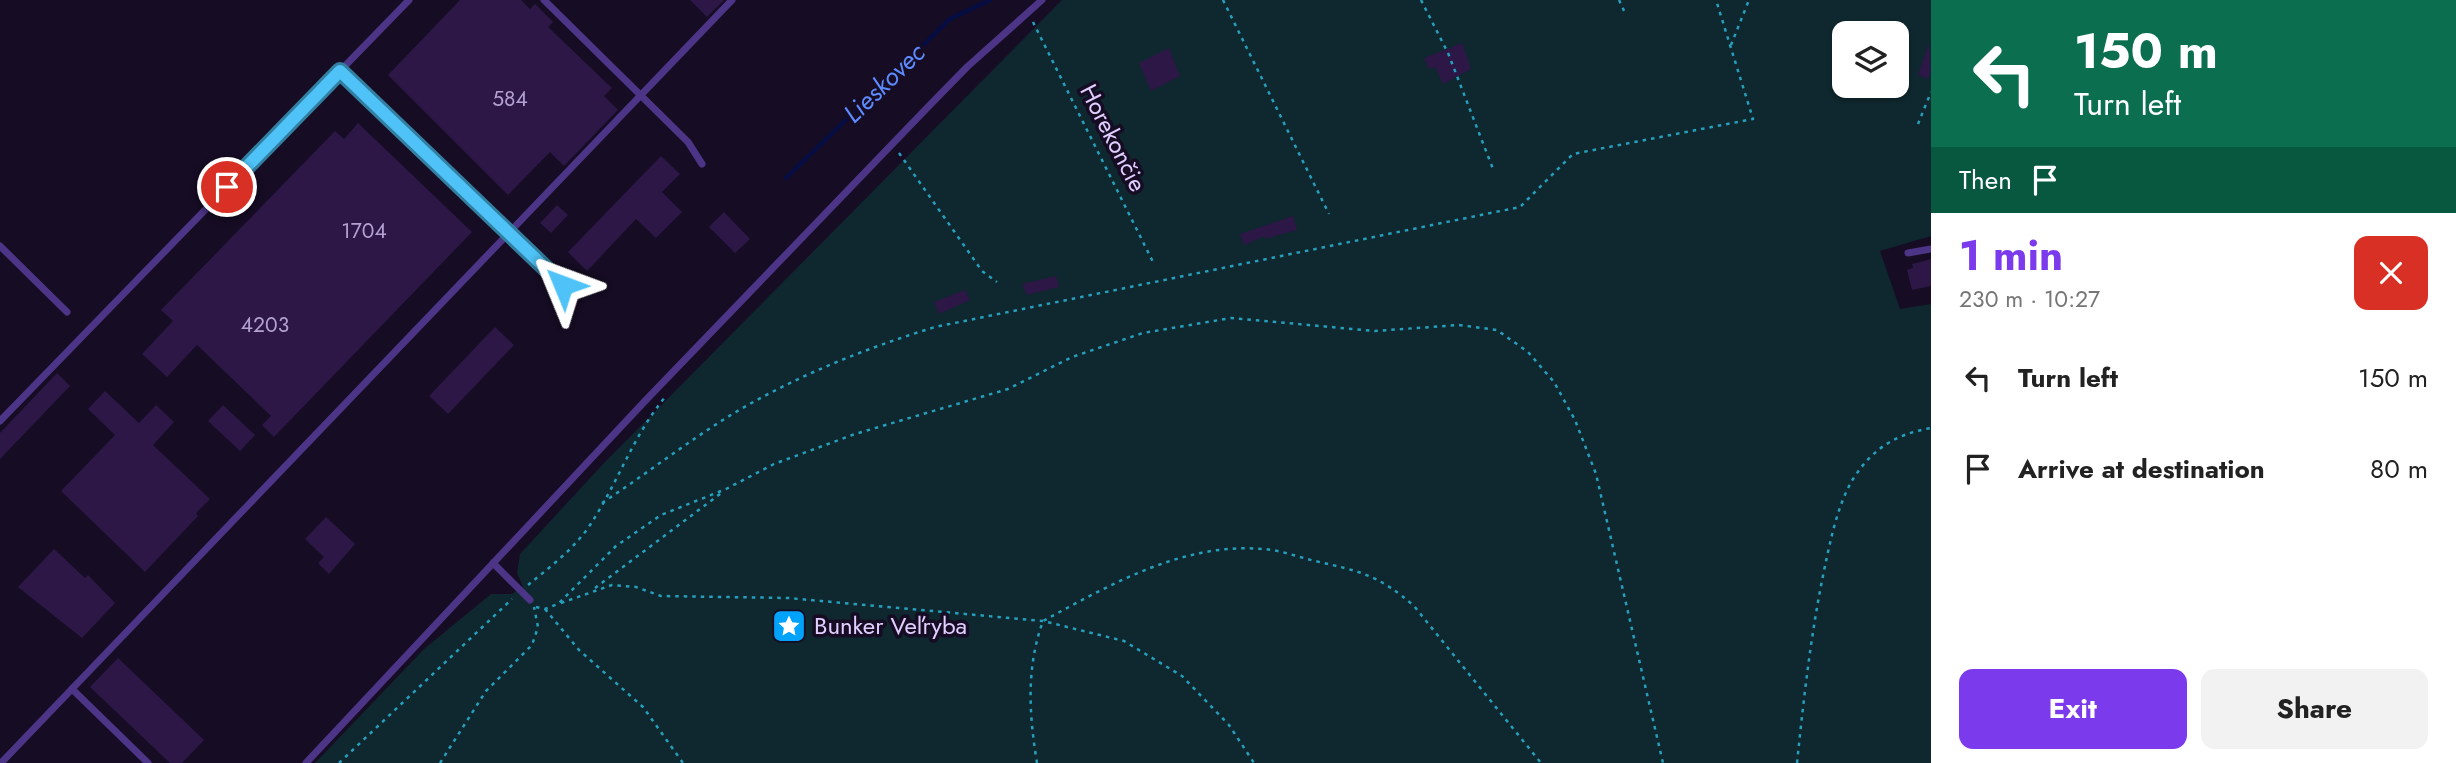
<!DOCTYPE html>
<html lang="en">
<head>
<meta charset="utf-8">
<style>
  :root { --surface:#fff; --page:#f2f2f2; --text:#222; --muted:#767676; --accent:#7c3aed }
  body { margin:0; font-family:Jost,sans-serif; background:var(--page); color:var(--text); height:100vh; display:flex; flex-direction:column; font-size:26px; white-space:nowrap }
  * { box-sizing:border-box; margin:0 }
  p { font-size:23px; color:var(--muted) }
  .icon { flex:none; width:38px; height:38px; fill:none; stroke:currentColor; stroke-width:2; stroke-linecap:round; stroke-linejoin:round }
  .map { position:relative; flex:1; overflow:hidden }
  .side { display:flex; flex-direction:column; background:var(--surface); width:525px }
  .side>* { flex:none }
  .guide { background:#0b6e4f; color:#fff; overflow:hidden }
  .controls { position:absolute; left:1832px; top:21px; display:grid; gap:14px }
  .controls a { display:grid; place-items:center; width:77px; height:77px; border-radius:14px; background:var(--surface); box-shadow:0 2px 5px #0004; font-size:35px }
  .pin { position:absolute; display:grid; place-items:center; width:60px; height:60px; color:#fff; margin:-30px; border:4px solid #fff; border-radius:50%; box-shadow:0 2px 7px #0007 }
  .me { position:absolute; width:77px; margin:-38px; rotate:314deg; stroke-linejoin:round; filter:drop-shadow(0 0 5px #0008) }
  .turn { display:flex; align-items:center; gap:24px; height:147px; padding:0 28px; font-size:32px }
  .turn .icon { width:91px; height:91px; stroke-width:2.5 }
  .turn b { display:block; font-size:49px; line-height:60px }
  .then { display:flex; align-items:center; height:66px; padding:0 28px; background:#0003; gap:14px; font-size:26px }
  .round { display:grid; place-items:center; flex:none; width:74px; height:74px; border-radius:14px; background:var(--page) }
  .summary { display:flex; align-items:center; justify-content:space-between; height:119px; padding:0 28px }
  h1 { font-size:42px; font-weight:700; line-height:52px; color:var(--accent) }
  .cta { display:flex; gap:14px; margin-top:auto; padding:14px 28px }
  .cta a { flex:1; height:80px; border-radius:14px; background:var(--accent); color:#fff; font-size:28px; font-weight:700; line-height:80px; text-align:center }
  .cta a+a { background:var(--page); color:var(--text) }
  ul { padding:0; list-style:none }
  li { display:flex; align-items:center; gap:21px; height:91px; padding:0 28px }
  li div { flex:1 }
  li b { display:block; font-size:26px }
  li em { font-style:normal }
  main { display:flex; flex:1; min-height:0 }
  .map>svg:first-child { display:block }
  .green { fill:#0f272e; fill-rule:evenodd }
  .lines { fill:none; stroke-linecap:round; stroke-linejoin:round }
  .stream { stroke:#060d43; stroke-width:4.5 }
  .building { fill:#2c1746 }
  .path { stroke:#259fbc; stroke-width:2.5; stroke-dasharray:3.5 5; stroke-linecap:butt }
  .lane { stroke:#4c3486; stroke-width:7 }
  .route-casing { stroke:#337fa1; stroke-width:18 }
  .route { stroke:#4fc3f7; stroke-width:12 }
  .labels { text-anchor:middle; stroke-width:7; stroke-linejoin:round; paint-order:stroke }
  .number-label { font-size:21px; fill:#b3a1d1 }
  .street-label { font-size:24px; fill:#e0cfff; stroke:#160c24 }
  .poi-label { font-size:24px; fill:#e0cfff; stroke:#160c24; text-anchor:start }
  .water-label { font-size:26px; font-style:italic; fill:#5d8bff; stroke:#160c24 }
</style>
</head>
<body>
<main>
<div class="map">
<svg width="1931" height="763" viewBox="0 0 1931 763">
  <rect width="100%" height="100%" fill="#160c24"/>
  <path class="green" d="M1062,0H1931V236L1880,251L1900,309L1931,304V763H315L424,649L491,594H512L523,587L517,573L520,554L602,465ZM1844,33H1897V86H1844Z"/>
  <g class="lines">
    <path class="stream" d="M786,178L950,19L990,0"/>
  </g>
  <g class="building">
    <path d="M460,0H521L530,9L535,4L553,22L548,27L612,88L604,96L618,110L564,166L550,152L508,195L388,75Z"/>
    <path d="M690,0H724L707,17Z"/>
    <path d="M1462,43L1471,69L1443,84L1435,67L1429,69L1424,58Z"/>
    <path d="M1929,43L1931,71L1928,79L1918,75Z"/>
    <path d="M1169,48L1180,76L1151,91L1139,63Z"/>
    <path d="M358,123L472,232L274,437L262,425L271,416L197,345L167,377L142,354L173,321L161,310L335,131L344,139Z"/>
    <path d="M661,156L680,174L662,192L682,212L656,238L636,219L587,271L568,252Z"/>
    <path d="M557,205L568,215L551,233L540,223Z"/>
    <path d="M724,212L750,239L735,253L709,227Z"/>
    <path d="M1293,216L1297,230L1265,239V236L1244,245L1240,234Z"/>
    <path d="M1931,259V286L1912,290L1907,270L1913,268L1912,264Z"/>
    <path d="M1056,276L1059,287L1027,295L1022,284Z"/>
    <path d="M965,290L970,300L939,314L934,302Z"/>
    <path d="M495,327L514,345L448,414L429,396Z"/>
    <path d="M57,373L70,386L0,459V433Z"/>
    <path d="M105,391L139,423L156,405L174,422L153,445L210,499L196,513L198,516L145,572L61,491L115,435L88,409Z"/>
    <path d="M223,405L255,435L240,451L208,421Z"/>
    <path d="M326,517L355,544L329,574L318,563L324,557L305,539Z"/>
    <path d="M54,549L85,578L88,575L115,603L82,638L18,587Z"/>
    <path d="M118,658L204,740L182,763H170L90,687Z"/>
  </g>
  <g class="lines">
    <g class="path">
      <path d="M1223,0L1329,214"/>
      <path d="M1421,0L1448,53L1493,169"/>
      <path d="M1619,0L1626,15"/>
      <path d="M1033,22L1154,264"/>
      <path d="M1731,45L1749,0"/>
      <path d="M1918,124L1931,92"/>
      <path d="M899,153L982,271L997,282"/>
      <path d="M602,503C654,469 703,429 757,400C814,369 873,346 935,327L1520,207L1573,154L1753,119L1716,0"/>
      <path d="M528,585C550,567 574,549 590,525C618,483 634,433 667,395"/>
      <path d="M595,588L724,491"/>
      <path d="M561,603L612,585L636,587L661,596L788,598L1043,621L1124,641L1182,676L1229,725L1254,763"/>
      <path d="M536,607L545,609L558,604L616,546L661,515L726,489L774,464L855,434L1008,389L1072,357L1143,333L1231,318L1375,331L1459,325L1497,330L1528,352L1554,382L1575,420L1596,474L1663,763"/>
      <path d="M545,609L579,650L643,707L683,763"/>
      <path d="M339,763L512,599"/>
      <path d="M440,763L486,691L532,645L538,627L534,607"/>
      <path d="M1037,763C1029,714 1026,668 1043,621C1110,585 1183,542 1263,549C1280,550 1298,557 1315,561C1359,571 1379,575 1414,606L1541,763"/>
      <path d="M1797,763C1804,696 1811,632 1825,566C1831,538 1838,504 1853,479C1873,448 1896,434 1931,428"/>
    </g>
    <g class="lane">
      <path d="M544,0L688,142L702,164"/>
      <path d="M340,71L563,285"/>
      <path d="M0,246L67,312"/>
      <path d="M1908,253L1931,249"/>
      <path d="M0,421L409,0"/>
      <path d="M493,563L530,600"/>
      <path d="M72,689L148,763"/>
      <path d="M1,763L732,0"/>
      <path d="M306,763L645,401L926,109L967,67L1042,0"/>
    </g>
  </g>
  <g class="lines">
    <g class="route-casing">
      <path id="route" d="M227,187L340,71L563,285"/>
    </g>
    <use href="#route" class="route"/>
  </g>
  <defs>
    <g id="sight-square" transform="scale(1.75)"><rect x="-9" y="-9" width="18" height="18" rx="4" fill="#00a2fa" stroke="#160c24"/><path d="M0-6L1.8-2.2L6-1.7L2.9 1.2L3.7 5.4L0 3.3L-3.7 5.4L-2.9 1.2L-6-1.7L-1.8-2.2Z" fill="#fff"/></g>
  </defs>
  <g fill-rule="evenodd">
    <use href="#sight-square" x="789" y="626"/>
  </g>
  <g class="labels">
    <g class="number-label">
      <text x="510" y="106">584</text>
      <text x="364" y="238">1704</text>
      <text x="265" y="332">4203</text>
    </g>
    <g class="street-label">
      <text transform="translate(1113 138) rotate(63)" y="8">Horekončie</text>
    </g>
    <g class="poi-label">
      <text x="814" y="634">Bunker Veľryba</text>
    </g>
    <g class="water-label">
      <text transform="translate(884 83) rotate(-44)" y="9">Lieskovec</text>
    </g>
  </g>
</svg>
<div class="controls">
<a><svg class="icon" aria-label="layers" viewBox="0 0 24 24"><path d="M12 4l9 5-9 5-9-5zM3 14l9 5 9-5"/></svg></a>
</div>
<div class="pin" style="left:227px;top:187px;background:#d93025"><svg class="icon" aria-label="arrive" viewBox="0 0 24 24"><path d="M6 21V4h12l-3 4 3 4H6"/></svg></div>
<svg class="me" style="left:563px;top:285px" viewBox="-20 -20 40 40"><path d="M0-17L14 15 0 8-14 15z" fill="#4fc3f7" stroke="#fff" stroke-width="4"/></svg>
</div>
<section class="side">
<div class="guide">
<div class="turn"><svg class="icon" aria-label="left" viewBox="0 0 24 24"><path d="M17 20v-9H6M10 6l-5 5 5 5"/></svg><div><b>150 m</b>Turn left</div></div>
<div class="then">Then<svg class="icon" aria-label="arrive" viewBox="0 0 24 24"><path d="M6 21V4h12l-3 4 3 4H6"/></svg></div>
</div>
<div class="summary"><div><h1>1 min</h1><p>230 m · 10:27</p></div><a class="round" style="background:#d93025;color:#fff"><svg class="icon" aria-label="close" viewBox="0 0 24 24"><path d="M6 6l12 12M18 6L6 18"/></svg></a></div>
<ul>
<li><svg class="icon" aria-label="left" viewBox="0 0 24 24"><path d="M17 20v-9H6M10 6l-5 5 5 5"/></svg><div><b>Turn left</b></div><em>150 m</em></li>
<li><svg class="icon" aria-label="arrive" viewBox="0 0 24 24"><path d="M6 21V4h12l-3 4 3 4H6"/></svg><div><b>Arrive at destination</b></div><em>80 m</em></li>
</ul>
<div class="cta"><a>Exit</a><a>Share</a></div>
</section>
</main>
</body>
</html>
